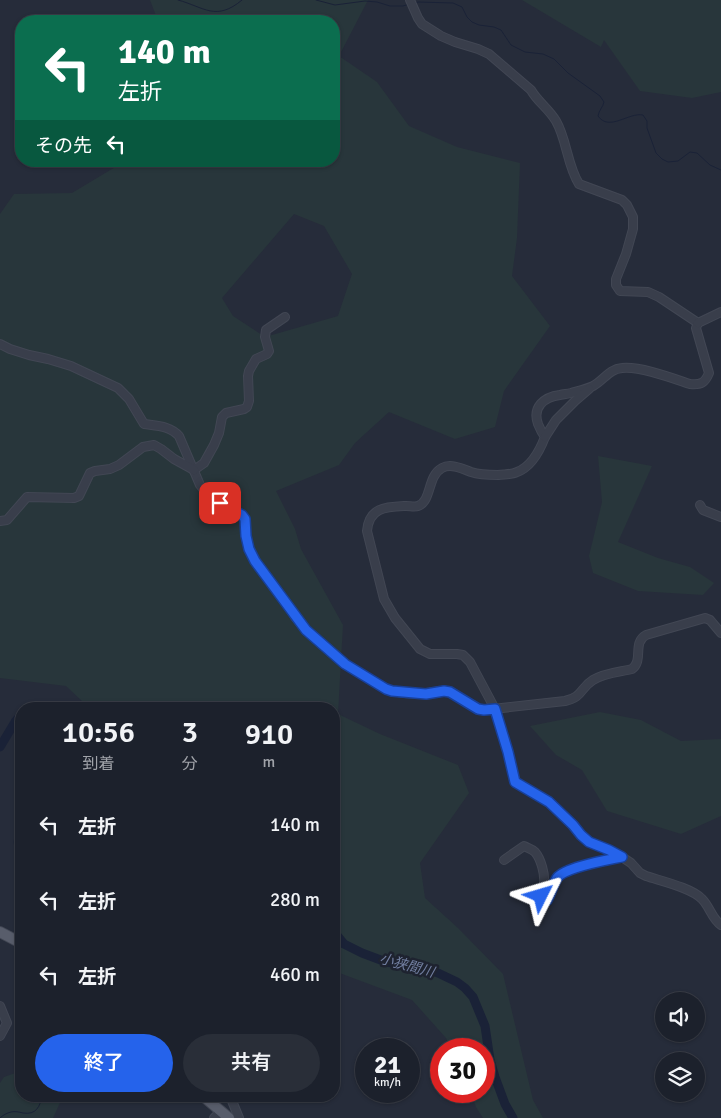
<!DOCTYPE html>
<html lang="ja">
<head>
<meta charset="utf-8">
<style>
  :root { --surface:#1c212c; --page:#292e38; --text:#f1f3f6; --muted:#a0a3a9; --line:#3a3e48; --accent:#2563eb }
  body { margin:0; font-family:Signika,"Noto Sans JP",sans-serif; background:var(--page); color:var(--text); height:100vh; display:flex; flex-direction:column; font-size:19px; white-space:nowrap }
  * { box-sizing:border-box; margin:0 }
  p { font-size:16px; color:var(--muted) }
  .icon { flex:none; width:28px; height:28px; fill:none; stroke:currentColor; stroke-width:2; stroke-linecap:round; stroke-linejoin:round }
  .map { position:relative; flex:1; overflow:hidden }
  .sheet { position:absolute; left:15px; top:702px; width:325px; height:400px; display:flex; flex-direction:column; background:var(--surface); border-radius:20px; box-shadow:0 1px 4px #0004,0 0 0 1px var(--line) }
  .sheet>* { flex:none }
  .guide { position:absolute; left:15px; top:15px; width:325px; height:152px; border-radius:20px; box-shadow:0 1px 4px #0004,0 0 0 1px var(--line); background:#0b6e4f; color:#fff; overflow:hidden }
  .fabs { position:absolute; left:655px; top:992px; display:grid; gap:10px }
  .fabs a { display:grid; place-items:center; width:50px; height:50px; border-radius:50%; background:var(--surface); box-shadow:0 1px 4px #0004,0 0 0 1px var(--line); font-size:25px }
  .speed { position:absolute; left:355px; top:1038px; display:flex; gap:10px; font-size:25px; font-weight:700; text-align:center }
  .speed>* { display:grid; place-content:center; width:65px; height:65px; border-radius:50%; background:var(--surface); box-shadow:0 1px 4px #0004,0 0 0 1px var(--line); line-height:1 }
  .speed small { font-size:12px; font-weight:400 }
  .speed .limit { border:8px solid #d22; background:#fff; color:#111 }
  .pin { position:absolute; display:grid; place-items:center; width:42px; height:42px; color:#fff; margin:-21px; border-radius:10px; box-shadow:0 2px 8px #0006 }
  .me { position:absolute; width:55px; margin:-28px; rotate:50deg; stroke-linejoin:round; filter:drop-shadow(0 0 4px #0008) }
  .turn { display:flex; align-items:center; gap:18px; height:105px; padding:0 20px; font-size:22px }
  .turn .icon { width:65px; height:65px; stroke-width:2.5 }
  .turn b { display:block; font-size:35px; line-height:42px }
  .then { display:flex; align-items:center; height:48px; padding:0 20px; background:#0003; gap:10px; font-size:19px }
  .eta { display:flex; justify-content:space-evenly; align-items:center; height:85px; text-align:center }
  .eta b { font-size:30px; font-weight:600; line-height:35px }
  .cta { display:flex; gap:10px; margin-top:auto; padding:10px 20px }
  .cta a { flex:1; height:58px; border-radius:30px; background:var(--accent); color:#fff; font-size:20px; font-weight:600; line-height:58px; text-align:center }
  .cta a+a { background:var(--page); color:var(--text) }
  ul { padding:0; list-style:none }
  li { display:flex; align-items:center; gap:15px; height:75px; padding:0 20px }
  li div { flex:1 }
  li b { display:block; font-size:19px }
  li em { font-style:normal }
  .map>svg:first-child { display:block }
  .green { fill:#28363b; fill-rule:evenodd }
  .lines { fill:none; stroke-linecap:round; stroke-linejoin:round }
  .stream { stroke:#1a2237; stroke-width:1 }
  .river { stroke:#1a2237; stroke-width:9 }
  .minor-casing { stroke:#424754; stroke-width:10 }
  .major-casing { stroke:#424754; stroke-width:12 }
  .minor { stroke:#393e4b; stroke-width:8 }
  .major { stroke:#585d6b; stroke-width:10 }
  .route-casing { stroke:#184099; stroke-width:12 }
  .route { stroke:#2563eb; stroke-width:9 }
  .labels { text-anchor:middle; stroke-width:5; stroke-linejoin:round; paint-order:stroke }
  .water-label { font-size:14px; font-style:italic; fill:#727fa1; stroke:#1e2330 }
</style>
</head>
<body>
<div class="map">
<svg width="721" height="1118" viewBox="0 0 721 1118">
  <rect width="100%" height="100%" fill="#262c3a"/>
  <g class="green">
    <path d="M150,0H368L339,56L377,82L409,126L457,147L520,163L517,238L512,276L550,326L504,391L495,427L455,439L389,412L355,443L339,465L276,491L295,529L301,549L343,625L338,714L380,734L458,765L469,793L420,863L425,898L458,928L503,974L533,1100L543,1118H483L476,1107L470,1091H484V1049H451L446,1038L412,1000L334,971V709H85L83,702L66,686L0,678V214L14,194L72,193L117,166L119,161H334V21H158ZM294,214L324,226L352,274L338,316L265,337L233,316L222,298Z"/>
    <path d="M522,0H721V92L692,98L640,91L604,40L601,47Z"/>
    <path d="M598,456L652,466L618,542L658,558L690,567L714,583L703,595L638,591L593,573L589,556L602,502Z"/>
    <path d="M600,712L641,720L681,741L721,739V816L681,834L607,811L582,770L556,755L530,726Z"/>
    <path d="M21,1071V1096H63L53,1118H0V1083L4,1077Z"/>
  </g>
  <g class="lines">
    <g class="stream">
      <path d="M178,0C204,7 216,22 242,0"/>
      <path d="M316,0L335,5L365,1L377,2L390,6H403L409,4"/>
      <path d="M415,3L418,2L453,3L462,7L467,17L472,22L479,25L494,27L501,30L511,45L525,52L543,54L554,59L568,73L600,96L604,102C603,107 599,110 598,116C609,132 629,112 643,115L647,121V128L656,153L662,159L668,162L678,161L690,152L697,153L710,165L721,170"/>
      <path d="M0,1118C3,1115 7,1113 11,1112C15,1111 19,1112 23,1113C36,1115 40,1107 42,1096"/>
    </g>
    <g class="river">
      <path d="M0,747L15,722L21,715"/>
      <path d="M21,825C18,835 17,847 21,856"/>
      <path d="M334,932L344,944L362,953L386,962L424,968L438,973L457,982L465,988L473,997L485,1026L490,1060L495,1077L505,1104L513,1118"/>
    </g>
    <g class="minor-casing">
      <g id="minor">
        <path d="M410,0L418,18L422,24L441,36L455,42L478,49L489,54L531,90C537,101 549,109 556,121C567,140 567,165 579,184L622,200L627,205L633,217V229L626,254L616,279V285L620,291L648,292L659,297L698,323"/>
        <path d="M698,323L696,328L709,373C705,383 701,385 690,384C672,378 640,366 622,368C609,369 604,380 593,386C587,389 578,391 571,393C567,394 563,394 560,395C544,397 532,407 538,424C540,429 542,433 545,437C540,450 531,467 517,472C511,475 504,474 498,475C489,475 480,475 471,472C463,469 451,463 442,468C427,476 432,501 418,506C415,507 410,506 406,506C386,507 369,507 367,531L384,599L395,618L420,649L430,654H457L463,655L470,662L495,709L508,752L515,782L549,802L573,825L581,835L589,842L609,850L622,857L631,863L640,873L646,876C661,881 692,888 702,899C710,907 712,919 721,925"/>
        <path d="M698,323L721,312"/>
        <path d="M0,344L10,349L29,355L48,359L71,366L118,388L129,399L144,424C158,426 170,426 179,436L200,485L208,495L219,503L242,515L245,519L246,536L249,549L255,561L290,608L295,617L306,630L345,664L386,689C397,693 413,694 425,693C433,693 442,689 449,692C462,696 469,708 484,710L565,701C583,697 580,688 593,680C604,673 619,672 632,669C644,660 632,643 646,635L705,618L710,620L721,633"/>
        <path d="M545,437L556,420L575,401L589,389"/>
        <path d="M194,470L204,463L214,445L219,433L222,417L226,413L244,409L247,407L249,401L248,376L249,371L256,359L267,354L269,351L265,337L266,330L285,317"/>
        <path d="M700,505L703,510L721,517"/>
        <path d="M0,521L7,520L27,497L74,498L79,496L90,473L95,471L110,469L119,465L143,447L154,445L161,449L174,459L194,470"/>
        <path d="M504,860L524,846C528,848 532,849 535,852C541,859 545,874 544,883C543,889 541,893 542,899L545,901C552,894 552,883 558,877C567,867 609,860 622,857"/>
        <path d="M0,1006L7,1023L0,1036"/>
        <path d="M230,1096L239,1118"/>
        <path d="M214,1118L220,1112"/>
      </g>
    </g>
    <g class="major-casing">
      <g id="major">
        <path d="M0,932L21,943"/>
        <path d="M203,1096L229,1118"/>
      </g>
    </g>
    <use href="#minor" class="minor"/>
    <use href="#major" class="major"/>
  </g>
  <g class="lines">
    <g class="route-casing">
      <path id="route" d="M220,503L242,515L245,519L246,536L249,549L255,561L306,630L345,664L386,689L392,691L426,694L444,691L450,692L478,709L484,710L495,709L508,752L515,782L549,802L573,825L581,835L589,842L609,850L622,857C608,860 565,867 557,878C553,884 551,893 547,900L545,901L542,899L541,896"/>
    </g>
    <use href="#route" class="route"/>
  </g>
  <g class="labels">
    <g class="water-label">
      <text transform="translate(407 965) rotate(15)" y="5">小狭間川</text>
    </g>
  </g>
</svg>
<div class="fabs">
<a><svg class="icon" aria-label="sound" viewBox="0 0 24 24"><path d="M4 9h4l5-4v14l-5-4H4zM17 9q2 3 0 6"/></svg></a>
<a><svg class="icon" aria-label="layers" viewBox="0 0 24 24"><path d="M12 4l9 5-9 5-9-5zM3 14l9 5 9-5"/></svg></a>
</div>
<div class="speed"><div>21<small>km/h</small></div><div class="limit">30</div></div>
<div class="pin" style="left:220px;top:503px;background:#d93025"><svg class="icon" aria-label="arrive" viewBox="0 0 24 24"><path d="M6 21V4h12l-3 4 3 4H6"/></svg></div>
<svg class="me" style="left:541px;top:896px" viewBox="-20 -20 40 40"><path d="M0-17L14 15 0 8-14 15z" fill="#2563eb" stroke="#fff" stroke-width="4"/></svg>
<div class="guide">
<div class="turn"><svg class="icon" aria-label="left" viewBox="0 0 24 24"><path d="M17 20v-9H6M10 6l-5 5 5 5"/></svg><div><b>140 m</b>左折</div></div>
<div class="then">その先<svg class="icon" aria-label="left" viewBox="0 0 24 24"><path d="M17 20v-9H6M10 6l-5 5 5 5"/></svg></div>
</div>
<section class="sheet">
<div class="eta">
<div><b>10:56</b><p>到着</p></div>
<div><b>3</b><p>分</p></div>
<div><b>910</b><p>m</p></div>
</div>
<ul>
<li><svg class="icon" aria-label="left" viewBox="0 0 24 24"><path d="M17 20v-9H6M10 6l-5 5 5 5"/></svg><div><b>左折</b></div><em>140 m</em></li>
<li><svg class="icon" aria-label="left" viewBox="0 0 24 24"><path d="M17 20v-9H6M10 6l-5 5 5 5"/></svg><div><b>左折</b></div><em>280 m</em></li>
<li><svg class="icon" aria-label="left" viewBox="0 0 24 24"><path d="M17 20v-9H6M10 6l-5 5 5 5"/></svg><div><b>左折</b></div><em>460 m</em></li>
</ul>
<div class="cta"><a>終了</a><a>共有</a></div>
</section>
</div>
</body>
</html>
